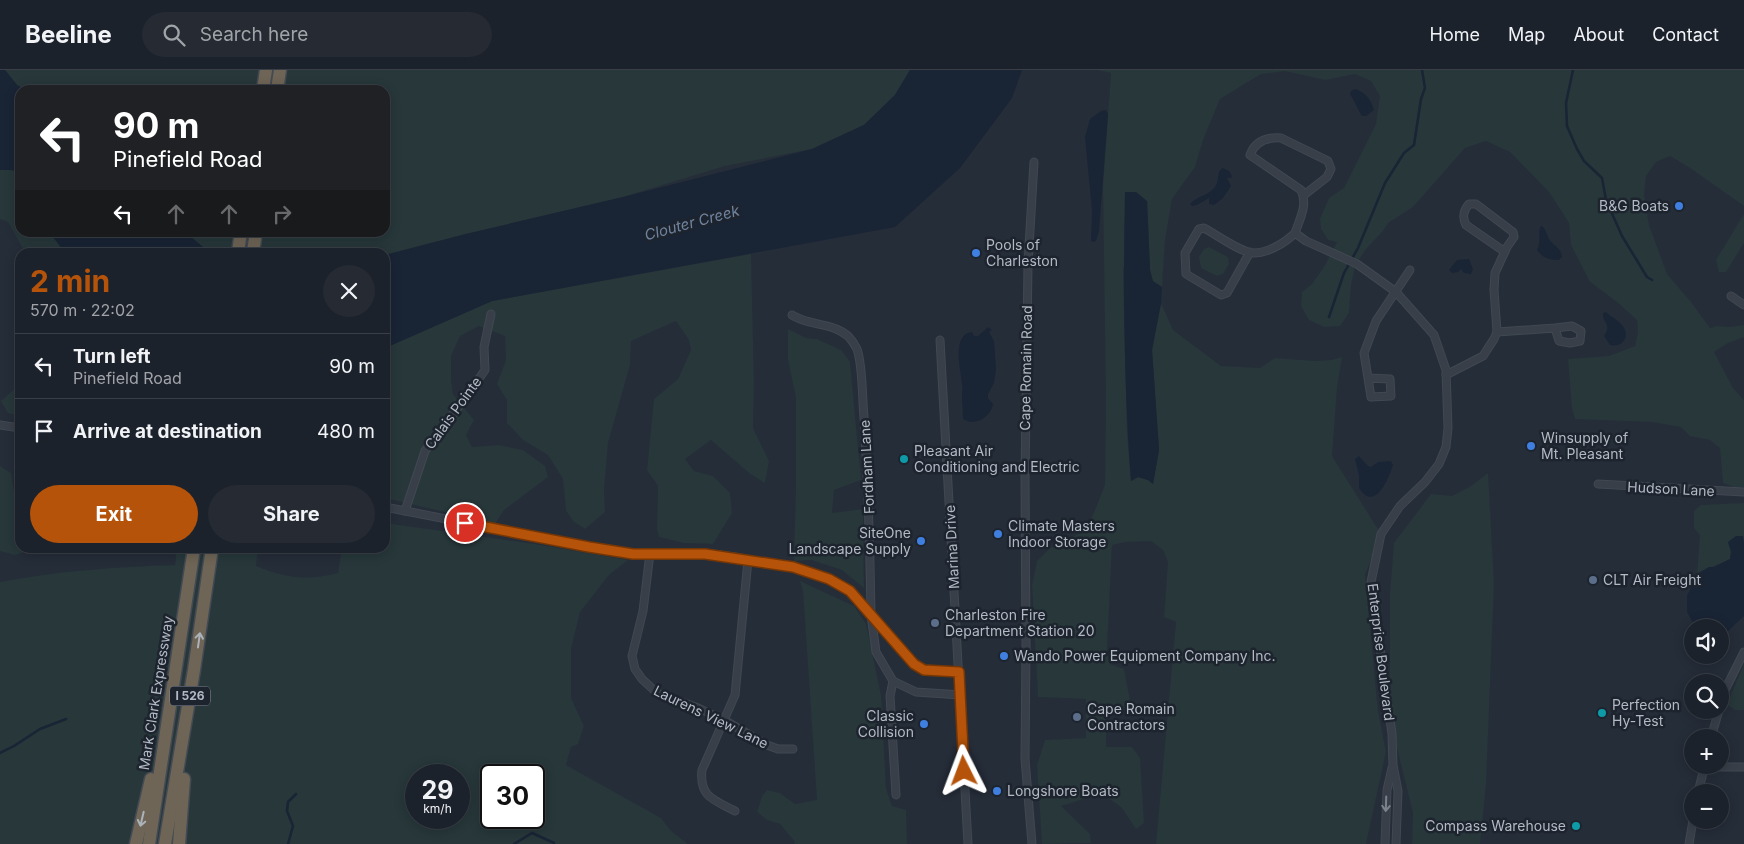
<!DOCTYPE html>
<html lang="en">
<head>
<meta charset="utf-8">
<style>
  :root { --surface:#1c222b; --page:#252a33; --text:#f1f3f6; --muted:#a0a4a9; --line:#3a3f47; --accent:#b45309 }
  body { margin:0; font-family:Inter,sans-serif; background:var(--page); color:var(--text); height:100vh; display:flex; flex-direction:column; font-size:19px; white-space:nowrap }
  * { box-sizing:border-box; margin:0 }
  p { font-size:16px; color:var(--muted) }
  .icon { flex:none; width:28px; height:28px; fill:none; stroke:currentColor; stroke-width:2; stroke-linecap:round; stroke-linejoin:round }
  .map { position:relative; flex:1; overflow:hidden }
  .sheet { position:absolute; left:15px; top:178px; width:375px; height:305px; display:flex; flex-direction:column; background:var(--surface); border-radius:15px; box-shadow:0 2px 12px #0003,0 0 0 1px var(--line) }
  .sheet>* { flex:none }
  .guide { position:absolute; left:15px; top:15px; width:375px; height:152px; border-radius:15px; box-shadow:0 2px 12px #0003,0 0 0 1px var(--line); background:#202124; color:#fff; overflow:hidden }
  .buttons { position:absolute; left:1684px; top:549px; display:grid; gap:10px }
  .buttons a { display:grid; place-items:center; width:45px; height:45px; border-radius:50%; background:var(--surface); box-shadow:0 2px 12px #0003,0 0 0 1px var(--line); font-size:25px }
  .speed { position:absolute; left:405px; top:694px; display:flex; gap:10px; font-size:25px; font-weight:700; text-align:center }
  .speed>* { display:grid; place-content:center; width:65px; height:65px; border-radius:50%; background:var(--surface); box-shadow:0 2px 12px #0003,0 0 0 1px var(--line); line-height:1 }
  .speed small { font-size:12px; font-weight:400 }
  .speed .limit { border:2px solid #111; border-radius:8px; background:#fff; color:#111 }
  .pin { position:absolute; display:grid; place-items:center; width:42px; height:42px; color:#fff; margin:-21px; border:2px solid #fff; border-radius:50%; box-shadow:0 1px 5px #0007 }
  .me { position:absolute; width:55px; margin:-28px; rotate:357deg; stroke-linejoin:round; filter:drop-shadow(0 0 4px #0008) }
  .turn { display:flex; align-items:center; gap:18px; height:105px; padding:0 15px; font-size:22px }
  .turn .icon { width:65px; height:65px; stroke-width:2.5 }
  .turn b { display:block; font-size:35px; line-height:42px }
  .lanes { display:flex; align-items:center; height:48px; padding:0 15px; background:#0003; justify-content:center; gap:25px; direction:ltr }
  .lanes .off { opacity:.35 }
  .round { display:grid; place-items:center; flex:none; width:52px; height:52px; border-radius:26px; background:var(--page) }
  .headline { display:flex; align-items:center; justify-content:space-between; height:85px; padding:0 15px }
  h1 { font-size:30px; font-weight:700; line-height:38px; color:var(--accent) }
  .action { display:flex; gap:10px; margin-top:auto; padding:10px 15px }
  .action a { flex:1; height:58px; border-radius:30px; background:var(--accent); color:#fff; font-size:20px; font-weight:700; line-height:58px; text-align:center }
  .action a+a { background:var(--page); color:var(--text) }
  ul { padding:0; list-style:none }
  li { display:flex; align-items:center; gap:15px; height:65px; padding:0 15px; border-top:1px solid var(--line) }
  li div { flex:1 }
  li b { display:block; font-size:19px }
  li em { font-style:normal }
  header { display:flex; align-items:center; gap:30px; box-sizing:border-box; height:70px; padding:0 25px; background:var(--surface); border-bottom:1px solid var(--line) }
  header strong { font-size:24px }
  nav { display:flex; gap:28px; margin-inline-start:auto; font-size:18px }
  .search { width:350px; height:45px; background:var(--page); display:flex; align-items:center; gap:12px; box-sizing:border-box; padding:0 18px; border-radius:28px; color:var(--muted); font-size:19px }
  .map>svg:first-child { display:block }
  .green { fill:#27373a; fill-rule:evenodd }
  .water { fill:#192435 }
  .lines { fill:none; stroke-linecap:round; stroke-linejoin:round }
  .stream { stroke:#192435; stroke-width:2.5 }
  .minor-casing { stroke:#414852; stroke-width:9 }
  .motorway-casing { stroke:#434a54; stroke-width:15 }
  .minor { stroke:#383f49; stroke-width:7 }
  .motorway { stroke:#6e6556; stroke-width:12 }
  .oneway { stroke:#acb2ba }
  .oneway2 { stroke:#7c838d }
  .route-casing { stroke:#753606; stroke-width:12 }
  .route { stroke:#b45309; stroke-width:9 }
  .shop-dot { fill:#3f7fe0; stroke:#1d242e; stroke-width:2 }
  .culture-dot { fill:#0f9aa8; stroke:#1d242e; stroke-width:2 }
  .service-dot { fill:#5c6f8a; stroke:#1d242e; stroke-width:2 }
  .labels { text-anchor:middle; stroke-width:5; stroke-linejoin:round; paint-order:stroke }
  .shield { fill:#1d242e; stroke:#868d98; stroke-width:1 }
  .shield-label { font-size:12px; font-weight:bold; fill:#b3bac5 }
  .poi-label { font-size:14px; fill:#b3bac5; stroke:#1d242e; text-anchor:start }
  .street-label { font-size:14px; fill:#b3bac5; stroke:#1d242e }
  .water-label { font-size:15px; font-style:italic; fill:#7084a0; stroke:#1d242e }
</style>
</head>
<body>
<header>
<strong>Beeline</strong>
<div class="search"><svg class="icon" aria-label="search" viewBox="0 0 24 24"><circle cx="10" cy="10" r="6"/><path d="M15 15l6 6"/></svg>Search here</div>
<nav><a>Home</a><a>Map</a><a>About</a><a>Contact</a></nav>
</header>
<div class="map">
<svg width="1744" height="774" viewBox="0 0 1744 774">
  <rect width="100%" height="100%" fill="#252d39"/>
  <g class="green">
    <path d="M5,0H910L895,25L864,55L812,79L725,96L623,127L466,164L385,185V182H209L186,163L385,162V20H112L105,17L103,20H25L17,15Z"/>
    <path d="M1097,0H1744V136L1690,98L1670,86L1656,92L1646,106L1644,125L1649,155L1667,204L1691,232L1710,258L1717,256L1730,257L1744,255V267L1728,273L1714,282L1733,318L1744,330V417H1734L1723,413L1720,378L1710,370L1690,366L1681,357L1652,352L1575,349L1572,338L1568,289L1609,286L1635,276L1638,262L1637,250L1617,232L1590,212L1571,175L1569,153L1549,122L1510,82L1486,71L1465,78L1413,137L1388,153L1383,161L1366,179L1355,196L1351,215L1349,243L1340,256L1324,257L1309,250L1301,236L1302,222L1312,214L1324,197L1337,172L1328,170L1321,159L1320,149L1329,128L1344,118L1376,54L1380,26L1371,11L1355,4L1325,10L1285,1L1261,4L1220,29L1203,70L1195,97L1172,129L1165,170L1162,217L1152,211L1150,200L1147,131L1123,199L1127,362L1131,411L1138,407L1148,410L1153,414L1159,380L1152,280L1161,233L1173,260L1221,296L1260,298L1275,288L1315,291L1331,290L1342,287L1337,318L1332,386L1381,464L1365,505L1378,641L1386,682L1366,774H1156L1176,552L1164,547L1168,492L1163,480L1151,471L1126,472L1112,475L1107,580L1110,594L1124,599L1132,641H1106V677H1132L1140,688L1144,753L1136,759L1122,738L1107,727L1106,722L1061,736L1090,764L1091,773L1042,774L1037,695L1045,670L1086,668V629L1038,627L1032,515L1037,491L1050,478L1064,473L1088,457L1105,415L1106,332L1103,116L1111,3Z"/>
    <path d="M0,100H11L20,102V162L50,163L60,176L53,182H25L8,152L0,149Z"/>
    <path d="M1744,144V173L1726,202H1719L1716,190Z"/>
    <path d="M1209,177L1228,187L1229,194L1223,204L1217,206L1201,198L1199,187L1204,179Z"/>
    <path d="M751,184L754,317L753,358L769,391L765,413L749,403L711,370L685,389L694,401L713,406L730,423L732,443L713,474L684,473L659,467L657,459L658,416L647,400L654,329L678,309L691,280L689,270L676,251L631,271L630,295L608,373L604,420L605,442L585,459L574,452L566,441L563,409L548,385L523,370L507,353V330L497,314L506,290L505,266L479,256L460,266L451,286V310L453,324L474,350L466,365L472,377L499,375L523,380L545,396L548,407L504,440L495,454L385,428V278L492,231Z"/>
    <path d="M788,259L806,268L817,269L841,280L850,292L861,410L834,420L832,443L863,439L864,518L842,500L811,490L794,491L796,417V328L788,290Z"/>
    <path d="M20,314V346L8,343L1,331Z"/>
    <path d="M0,396L11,403L18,448L20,451V478H25L22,483L15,485L0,481Z"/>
    <path d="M1488,403L1494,514L1486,714L1480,774H1412L1413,743L1390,650V524L1394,473L1431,424L1452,426L1471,416Z"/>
    <path d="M1744,433V470L1731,482L1730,489C1719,495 1708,497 1697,504L1700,465L1694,458V441L1701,435Z"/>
    <path d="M385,453L535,474L628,490L609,505L580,542L571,579V628L584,656L578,674L571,677L566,695L661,748L671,761L688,774H0V512C57,501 116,497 175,495L177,478H258L256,496C286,508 306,511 338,503L342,478H385ZM416,705H459V748H416ZM491,705H534V748H491Z"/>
    <path d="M800,511L854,536L866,554L881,625L886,718L892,736L906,740L907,774H794L795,772L780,754L767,750L757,742L762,726L767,720L780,723L795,734L817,730L803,521Z"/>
    <path d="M1744,594V640H1735L1727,634Z"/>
  </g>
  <g class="water">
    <path d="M0,0H5L17,15L25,20H20V102L11,100H0Z"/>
    <path d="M910,0H1022L1012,28L960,98L895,157L492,231L385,278V185L466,164L623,127L812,79L864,55L895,25Z"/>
    <path d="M1355,19C1366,23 1370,28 1374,40L1366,46H1362C1357,39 1355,31 1350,24L1351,21Z"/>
    <path d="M1106,40L1108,44L1099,161L1096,171L1093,172L1091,171L1092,140L1085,67L1090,49L1101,41Z"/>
    <path d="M1223,98L1229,101L1232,106L1231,108H1227L1231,116L1223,128L1214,135L1209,134V128L1197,135L1192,136L1190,134C1197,126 1207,126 1214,118C1219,113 1217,106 1220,100Z"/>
    <path d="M1125,122H1136L1147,131L1150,200L1153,211L1162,217L1161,233L1152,280L1159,380L1153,414L1148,410L1138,407L1131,411C1124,315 1123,218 1125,122Z"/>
    <path d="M1541,156L1543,157C1546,161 1547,165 1549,169C1554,177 1561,177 1562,187L1559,190C1548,190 1542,187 1537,180C1542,169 1537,164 1541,156Z"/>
    <path d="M50,163H186L209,182H68L60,176Z"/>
    <path d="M1469,189L1473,199L1471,204L1464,203L1461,199L1458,202L1452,203L1449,200L1457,190Z"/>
    <path d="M1606,242C1611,247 1618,250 1622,255C1631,266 1623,278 1610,275L1604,266C1613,253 1602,254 1603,243Z"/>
    <path d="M988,257L992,260L989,262L994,271L996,299L994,313L988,324V328L993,334C991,347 975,357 963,349C963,341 962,333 962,325C962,322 963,317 962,314C961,301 951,264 972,262L974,266H978Z"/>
    <path d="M1359,386L1368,396L1371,397L1378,392L1391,391L1393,395C1389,408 1375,443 1359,418V405L1355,389Z"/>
    <path d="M1736,466H1743L1744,473V546L1727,562L1720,563V558L1699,557L1693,553L1687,542V526L1697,504L1709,497H1714L1730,489L1731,482L1728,472Z"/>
  </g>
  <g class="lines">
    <g class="stream">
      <path d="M1573,0L1566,33L1567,56L1577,79L1584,91L1602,108L1606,130L1622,166L1647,207L1652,210"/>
      <path d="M1329,247L1344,203L1358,178L1385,113L1404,83L1414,75L1421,29L1425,18L1422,0"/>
      <path d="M0,683L14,676L40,659L66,649"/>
      <path d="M288,774L293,756L287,741L288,732L296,724"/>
      <path d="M514,774L532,763L554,773"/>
    </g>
    <g class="minor-casing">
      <g id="minor">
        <path d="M1295,163C1300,148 1308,135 1301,120L1250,85C1255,71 1267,67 1281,68L1328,91L1331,99L1327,107L1304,125"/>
        <path d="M1250,182L1227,223L1221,225L1186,204L1185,183L1199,159L1204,158C1217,165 1240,182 1253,183C1268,183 1285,173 1295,163L1306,171L1357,194L1396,222L1434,265L1446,300L1448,358L1446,377L1439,394L1425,412L1400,436L1381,464L1371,512L1392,664L1393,695L1398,721L1396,774"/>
        <path d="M1731,226L1744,235"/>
        <path d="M792,245C808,256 832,252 848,266C851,269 855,275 857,279C863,296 862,328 864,347C868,413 870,479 871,545L914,594L925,600L959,602"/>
        <path d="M1497,262L1555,258L1572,256L1581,261L1580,271L1570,273L1559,271L1555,258"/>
        <path d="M940,270L968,774"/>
        <path d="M1446,305L1483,286L1494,269L1497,262L1494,220L1495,203L1507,177L1514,167L1513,162L1476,134H1469C1463,141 1462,147 1466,155L1505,182"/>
        <path d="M1368,308L1390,309L1391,326L1371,327L1364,283L1376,251L1410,200"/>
        <path d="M0,355L20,358"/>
        <path d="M1598,414L1744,422"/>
        <path d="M385,437L589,477L633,484L705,483L735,487L793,497L829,509L850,521L871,545L876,582L893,611L916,622L961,625"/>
        <path d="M405,441L425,381L463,331L485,300L484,277L491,244"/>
        <path d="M650,483L643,541L632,586L635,599L642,609L657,623L698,638L724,650L767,675L778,679H793"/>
        <path d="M893,611L890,626L896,725"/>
        <path d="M1720,635L1722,626L1744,582"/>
        <path d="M1711,668L1719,640"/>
        <path d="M1704,697H1744"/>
        <path d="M1698,722L1705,695"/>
        <path d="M735,741C714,730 699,727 702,700L735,625L748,490"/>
        <path d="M1032,774L1025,689L1026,575L1025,407L1028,194L1034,92"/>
        <path d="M1385,774L1387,720L1392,698"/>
        <path d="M1689,774L1693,750"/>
      </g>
    </g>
    <g class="motorway-casing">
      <g id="motorway">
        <path d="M263,20L266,0"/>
        <path d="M277,20L280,0"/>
        <path d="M238,182L241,162"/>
        <path d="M253,182L256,162"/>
        <path d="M136,774L151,709"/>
        <path d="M149,774L194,478"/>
        <path d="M165,774L194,600L212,478"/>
        <path d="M179,774L184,709"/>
      </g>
    </g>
    <use href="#minor" class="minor"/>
    <use href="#motorway" class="motorway"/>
  </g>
  <defs><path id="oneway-shaft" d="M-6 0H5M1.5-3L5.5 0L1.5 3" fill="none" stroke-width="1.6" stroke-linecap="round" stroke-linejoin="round" transform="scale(1.25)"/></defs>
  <g class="oneway">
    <use href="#oneway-shaft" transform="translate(199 570) rotate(-82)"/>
    <use href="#oneway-shaft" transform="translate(142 749) rotate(103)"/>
  </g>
  <use class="oneway2" href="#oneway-shaft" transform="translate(1386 734) rotate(92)"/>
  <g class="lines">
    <g class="route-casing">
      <path id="route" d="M465,453L589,477L633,484H705L793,497L829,509L850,521L914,594L924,600L959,602L964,701"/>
    </g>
    <use href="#route" class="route"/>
  </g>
  <g class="shop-dot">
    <circle cx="1679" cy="136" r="5"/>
    <circle cx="976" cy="183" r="5"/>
    <circle cx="1531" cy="376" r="5"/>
    <circle cx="998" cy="464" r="5"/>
    <circle cx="921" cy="471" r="5"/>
    <circle cx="1004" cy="586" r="5"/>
    <circle cx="924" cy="654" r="5"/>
    <circle cx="997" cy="721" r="5"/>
  </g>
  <g class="culture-dot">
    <circle cx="904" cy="389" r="5"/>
    <circle cx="1602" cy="643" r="5"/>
    <circle cx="1576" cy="756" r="5"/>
  </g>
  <g class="service-dot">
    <circle cx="1593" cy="510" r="5"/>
    <circle cx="935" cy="553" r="5"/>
    <circle cx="1077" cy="647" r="5"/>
  </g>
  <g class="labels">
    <rect class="shield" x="170" y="616.5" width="40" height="19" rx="4"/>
    <g class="shield-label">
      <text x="190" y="630">I 526</text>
    </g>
    <g class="poi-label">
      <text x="1669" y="141" text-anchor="end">B&amp;G Boats</text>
      <text x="986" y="180">Pools of<tspan x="986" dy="16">Charleston</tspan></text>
      <text x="1541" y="373">Winsupply of<tspan x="1541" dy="16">Mt. Pleasant</tspan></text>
      <text x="914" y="386">Pleasant Air<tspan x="914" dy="16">Conditioning and Electric</tspan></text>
      <text x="1008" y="461">Climate Masters<tspan x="1008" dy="16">Indoor Storage</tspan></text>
      <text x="911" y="468" text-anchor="end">SiteOne<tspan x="911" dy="16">Landscape Supply</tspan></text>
      <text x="1603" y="515">CLT Air Freight</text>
      <text x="945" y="550">Charleston Fire<tspan x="945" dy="16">Department Station 20</tspan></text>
      <text x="1014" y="591">Wando Power Equipment Company Inc.</text>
      <text x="1612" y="640">Perfection<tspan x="1612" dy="16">Hy-Test</tspan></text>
      <text x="1087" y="644">Cape Romain<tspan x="1087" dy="16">Contractors</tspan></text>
      <text x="914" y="651" text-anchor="end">Classic<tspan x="914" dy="16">Collision</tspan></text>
      <text x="1007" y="726">Longshore Boats</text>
      <text x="1566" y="761" text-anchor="end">Compass Warehouse</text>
    </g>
    <g class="street-label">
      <text transform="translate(1026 298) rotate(-89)" y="5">Cape Romain Road</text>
      <text transform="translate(453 343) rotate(-54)" y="5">Calais Pointe</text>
      <text transform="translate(867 397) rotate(-93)" y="5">Fordham Lane</text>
      <text transform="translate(1671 419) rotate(3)" y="5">Hudson Lane</text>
      <text transform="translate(952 477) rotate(-93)" y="5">Marina Drive</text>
      <text transform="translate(1381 582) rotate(83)" y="5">Enterprise Boulevard</text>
      <text transform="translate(156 623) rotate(-81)" y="5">Mark Clark Expressway</text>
      <text transform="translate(711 647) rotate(26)" y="5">Laurens View Lane</text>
    </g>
    <g class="water-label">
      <text transform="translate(692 153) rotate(-15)" y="5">Clouter Creek</text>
    </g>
  </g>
</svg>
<div class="buttons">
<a><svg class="icon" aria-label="sound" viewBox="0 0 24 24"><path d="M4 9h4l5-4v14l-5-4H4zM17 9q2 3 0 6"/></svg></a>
<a><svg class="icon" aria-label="search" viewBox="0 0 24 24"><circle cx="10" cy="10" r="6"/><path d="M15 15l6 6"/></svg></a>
<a>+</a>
<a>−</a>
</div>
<div class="speed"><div>29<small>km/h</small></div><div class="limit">30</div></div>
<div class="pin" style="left:465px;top:453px;background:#d93025"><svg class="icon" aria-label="arrive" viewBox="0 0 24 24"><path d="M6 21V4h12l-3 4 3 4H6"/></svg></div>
<svg class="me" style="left:964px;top:701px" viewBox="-20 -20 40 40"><path d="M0-17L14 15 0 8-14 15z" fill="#b45309" stroke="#fff" stroke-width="4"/></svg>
<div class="guide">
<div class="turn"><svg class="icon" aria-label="left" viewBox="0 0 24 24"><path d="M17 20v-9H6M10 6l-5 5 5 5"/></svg><div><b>90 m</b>Pinefield Road</div></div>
<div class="lanes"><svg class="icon" aria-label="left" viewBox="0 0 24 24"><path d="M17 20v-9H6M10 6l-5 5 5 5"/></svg><svg class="icon off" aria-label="ahead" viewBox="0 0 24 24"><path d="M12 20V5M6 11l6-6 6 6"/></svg><svg class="icon off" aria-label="ahead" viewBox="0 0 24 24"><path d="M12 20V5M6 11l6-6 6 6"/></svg><svg class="icon off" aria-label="right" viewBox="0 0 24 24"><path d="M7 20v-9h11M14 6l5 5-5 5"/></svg></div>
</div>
<section class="sheet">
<div class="headline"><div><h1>2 min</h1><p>570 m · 22:02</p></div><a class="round"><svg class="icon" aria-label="close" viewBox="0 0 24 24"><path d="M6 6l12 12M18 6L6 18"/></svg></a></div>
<ul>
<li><svg class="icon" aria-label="left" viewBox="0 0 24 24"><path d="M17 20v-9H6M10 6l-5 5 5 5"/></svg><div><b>Turn left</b><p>Pinefield Road</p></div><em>90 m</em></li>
<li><svg class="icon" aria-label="arrive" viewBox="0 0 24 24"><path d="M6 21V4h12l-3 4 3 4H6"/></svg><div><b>Arrive at destination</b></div><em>480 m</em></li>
</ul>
<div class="action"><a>Exit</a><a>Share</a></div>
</section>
</div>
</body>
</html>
